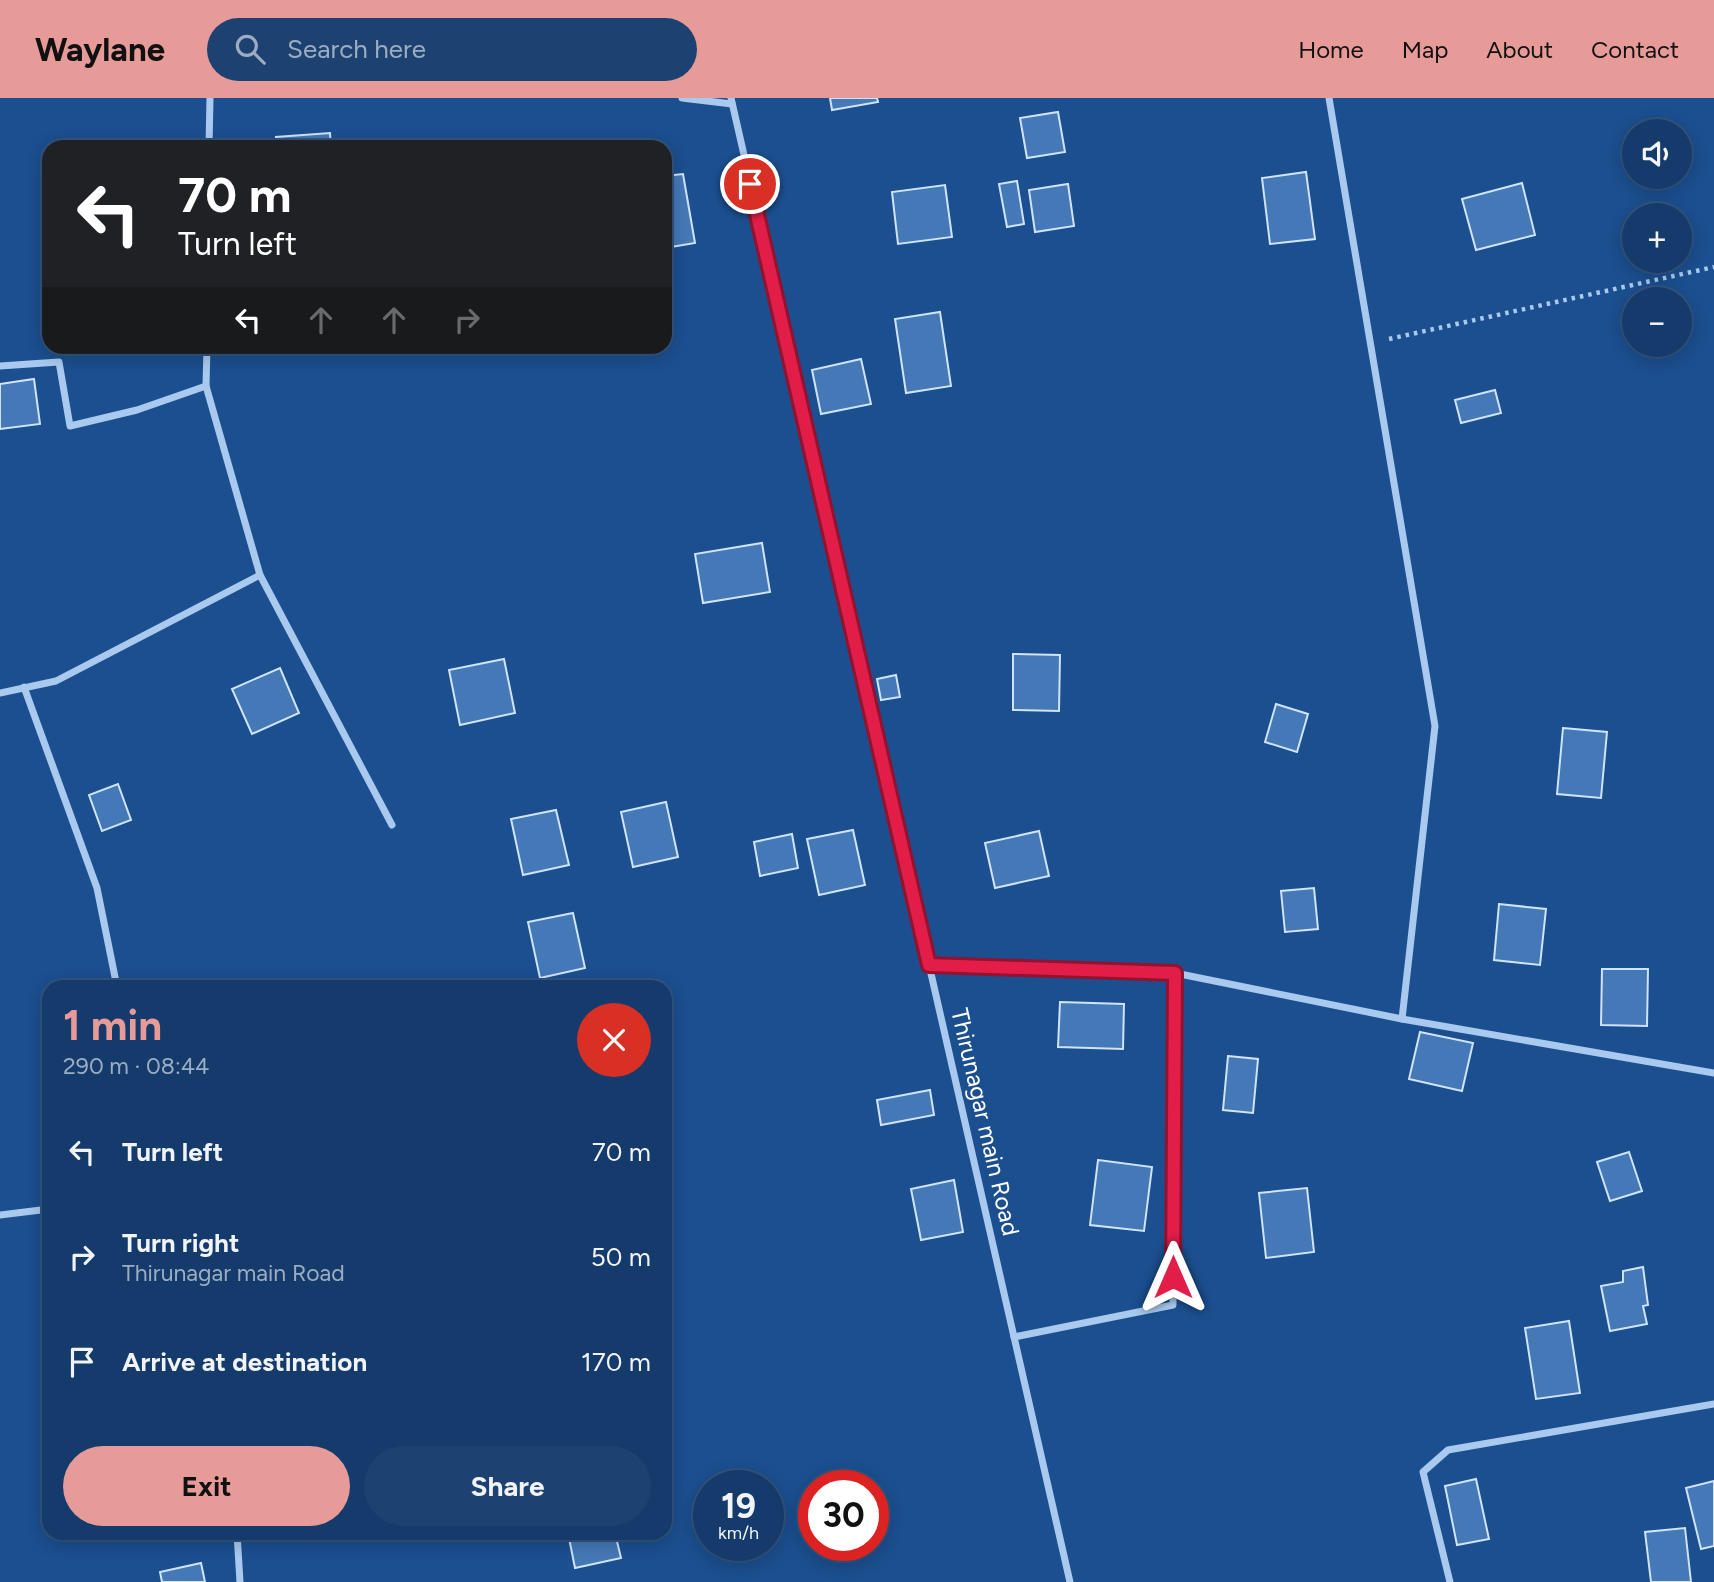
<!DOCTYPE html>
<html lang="en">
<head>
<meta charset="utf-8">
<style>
  :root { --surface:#143b6b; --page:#1d4271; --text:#f1f3f6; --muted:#9dadc1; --line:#33557e; --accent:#e69b98 }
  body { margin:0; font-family:Figtree,sans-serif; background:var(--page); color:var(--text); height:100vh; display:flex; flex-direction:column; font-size:26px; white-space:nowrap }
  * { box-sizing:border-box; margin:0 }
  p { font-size:23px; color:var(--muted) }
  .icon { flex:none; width:38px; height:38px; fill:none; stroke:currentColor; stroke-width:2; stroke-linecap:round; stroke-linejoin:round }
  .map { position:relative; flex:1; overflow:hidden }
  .drawer { position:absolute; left:42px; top:882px; width:630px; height:560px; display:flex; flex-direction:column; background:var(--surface); border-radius:21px; box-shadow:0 4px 18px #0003,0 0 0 2px var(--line) }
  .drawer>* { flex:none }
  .hud { position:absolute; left:42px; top:42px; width:630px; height:214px; border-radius:21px; box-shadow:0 4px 18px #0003,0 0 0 2px var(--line); background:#202124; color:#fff; overflow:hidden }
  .tools { position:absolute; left:1622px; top:21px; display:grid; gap:14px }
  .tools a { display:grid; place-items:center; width:70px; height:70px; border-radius:50%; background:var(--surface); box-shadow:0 4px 18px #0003,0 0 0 2px var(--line); font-size:35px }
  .speed { position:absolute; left:693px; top:1372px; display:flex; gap:14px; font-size:35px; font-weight:700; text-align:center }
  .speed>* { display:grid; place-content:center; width:91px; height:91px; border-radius:50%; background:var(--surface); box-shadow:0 4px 18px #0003,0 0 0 2px var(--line); line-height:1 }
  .speed small { font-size:18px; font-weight:400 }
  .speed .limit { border:10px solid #d22; background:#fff; color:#111 }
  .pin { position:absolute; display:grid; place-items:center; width:60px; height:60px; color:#fff; margin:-30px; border:4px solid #fff; border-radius:50%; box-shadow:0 2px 7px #0007 }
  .me { position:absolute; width:77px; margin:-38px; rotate:0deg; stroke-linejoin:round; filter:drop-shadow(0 0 5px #0008) }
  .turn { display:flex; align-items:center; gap:24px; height:147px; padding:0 21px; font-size:32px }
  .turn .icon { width:91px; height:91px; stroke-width:2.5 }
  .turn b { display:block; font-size:49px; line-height:60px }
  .lanes { display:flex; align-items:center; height:66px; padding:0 21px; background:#0003; justify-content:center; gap:35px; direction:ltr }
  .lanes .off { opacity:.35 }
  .round { display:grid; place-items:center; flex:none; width:74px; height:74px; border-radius:37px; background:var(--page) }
  .headline { display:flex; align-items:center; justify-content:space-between; height:119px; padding:0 21px }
  h1 { font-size:42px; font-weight:700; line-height:52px; color:var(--accent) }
  .button { display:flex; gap:14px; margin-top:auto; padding:14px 21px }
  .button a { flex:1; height:80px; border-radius:42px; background:var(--accent); color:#111; font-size:28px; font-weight:700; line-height:80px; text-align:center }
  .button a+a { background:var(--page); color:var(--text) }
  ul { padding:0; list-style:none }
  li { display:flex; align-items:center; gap:21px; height:105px; padding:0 21px }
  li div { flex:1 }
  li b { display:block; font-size:26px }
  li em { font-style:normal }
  header { display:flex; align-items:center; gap:42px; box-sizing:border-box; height:98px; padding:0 35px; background:var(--accent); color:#111 }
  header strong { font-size:33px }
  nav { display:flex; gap:38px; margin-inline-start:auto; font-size:24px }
  .search { width:490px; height:63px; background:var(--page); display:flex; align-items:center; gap:18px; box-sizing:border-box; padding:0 24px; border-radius:38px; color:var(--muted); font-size:26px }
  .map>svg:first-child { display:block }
  .building { fill:#4478b7; stroke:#cfe3fa; stroke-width:2 }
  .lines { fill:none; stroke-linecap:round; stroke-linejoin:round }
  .path { stroke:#a9c9ee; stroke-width:4.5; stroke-dasharray:3.5 5; stroke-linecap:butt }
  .minor { stroke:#a9c9ee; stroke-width:7 }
  .route-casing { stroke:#92132f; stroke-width:18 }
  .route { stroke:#e11d48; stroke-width:12 }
  .labels { text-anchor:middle; stroke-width:6; stroke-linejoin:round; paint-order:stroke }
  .street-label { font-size:24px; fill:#fff; stroke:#1b4f8f }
</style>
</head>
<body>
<header>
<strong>Waylane</strong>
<div class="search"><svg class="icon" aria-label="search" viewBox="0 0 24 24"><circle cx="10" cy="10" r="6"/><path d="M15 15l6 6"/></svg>Search here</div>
<nav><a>Home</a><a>Map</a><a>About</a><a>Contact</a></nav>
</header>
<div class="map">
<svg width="1714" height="1484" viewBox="0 0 1714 1484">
  <rect width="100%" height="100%" fill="#1b4f8f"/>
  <g class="building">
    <path d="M830,0H877L878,4L832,12Z"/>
    <path d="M1058,14L1065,54L1027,60L1020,20Z"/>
    <path d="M330,35L331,49H277L276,39Z"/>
    <path d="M1306,74L1315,141L1270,146L1262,80Z"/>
    <path d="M683,76L695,145L665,150V78Z"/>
    <path d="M1017,83L1024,126L1007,129L999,86Z"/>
    <path d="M1522,85L1535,137L1476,152L1462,101Z"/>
    <path d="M1068,86L1074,128L1035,134L1029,92Z"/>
    <path d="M945,87L952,139L898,146L892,94Z"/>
    <path d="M940,214L951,288L906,295L895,221Z"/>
    <path d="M861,261L871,306L821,316L812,272Z"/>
    <path d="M34,281L40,326L0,331V286Z"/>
    <path d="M1495,292L1501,315L1461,325L1455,302Z"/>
    <path d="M762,445L770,494L703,505L695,456Z"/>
    <path d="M1013,556L1060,557L1059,613L1013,612Z"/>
    <path d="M504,561L515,615L460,627L449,572Z"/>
    <path d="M280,570L299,615L252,636L232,591Z"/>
    <path d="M896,577L900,599L881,602L877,581Z"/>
    <path d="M1276,606L1308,616L1297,654L1265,644Z"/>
    <path d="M1563,630L1607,634L1601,700L1557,696Z"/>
    <path d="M118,686L131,722L102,733L89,697Z"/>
    <path d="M666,704L678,759L633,769L621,714Z"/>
    <path d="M556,712L569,767L523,777L511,721Z"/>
    <path d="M853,732L865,787L819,797L807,741Z"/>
    <path d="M1039,733L1049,778L995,790L985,745Z"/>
    <path d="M792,736L798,770L760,778L754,744Z"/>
    <path d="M1314,790L1318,831L1285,834L1281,793Z"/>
    <path d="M1499,806L1546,811L1540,867L1494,862Z"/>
    <path d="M573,815L585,870L540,880L528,824Z"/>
    <path d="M1602,871H1648L1647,928L1601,927Z"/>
    <path d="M1060,904L1124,906L1123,951L1058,949Z"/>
    <path d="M1420,934L1473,945L1462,993L1409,981Z"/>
    <path d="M1228,958L1258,961L1253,1015L1223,1012Z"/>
    <path d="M930,992L934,1017L881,1027L877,1002Z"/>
    <path d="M1629,1054L1642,1093L1610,1103L1597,1064Z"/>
    <path d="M1098,1062L1152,1069L1144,1133L1090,1127Z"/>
    <path d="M954,1082L963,1134L921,1142L911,1091Z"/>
    <path d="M1307,1090L1314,1154L1266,1160L1259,1095Z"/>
    <path d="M1643,1169L1648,1207L1643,1208L1647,1226L1610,1233L1601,1188L1623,1184V1173Z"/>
    <path d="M1569,1223L1580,1295L1536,1301L1525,1230Z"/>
    <path d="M1476,1381L1489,1441L1457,1447L1445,1388Z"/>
    <path d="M1714,1383V1448L1701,1451L1686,1390Z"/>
    <path d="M1685,1430L1691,1484H1651L1645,1434Z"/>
    <path d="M568,1435H615L621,1460L575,1470Z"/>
    <path d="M201,1465L205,1484H162L160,1474Z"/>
  </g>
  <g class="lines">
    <path class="path" d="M1389,241L1714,169"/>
    <g class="minor">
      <path d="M682,0L732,6"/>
      <path d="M731,0L1070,1484"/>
      <path d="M1329,0L1435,628L1402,921"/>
      <path d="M209,49L210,0"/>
      <path d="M207,248L206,288L260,477L392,727"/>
      <path d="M0,268L59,264L70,328L137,312L206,288"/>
      <path d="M24,589L97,790L117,889"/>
      <path d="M0,595L56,583L260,477"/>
      <path d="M929,867L1175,875L1402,921L1714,975"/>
      <path d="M0,1117L49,1111"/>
      <path d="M1014,1239L1173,1207L1175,875"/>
      <path d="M237,1435L240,1484"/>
      <path d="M1450,1484L1423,1374L1448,1352L1714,1306"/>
    </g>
  </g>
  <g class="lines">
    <g class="route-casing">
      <path id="route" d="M750,86L929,867L1175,875L1173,1179"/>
    </g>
    <use href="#route" class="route"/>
  </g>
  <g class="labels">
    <g class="street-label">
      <text transform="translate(985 1024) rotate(77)" y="8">Thirunagar main Road</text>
    </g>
  </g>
</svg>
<div class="tools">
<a><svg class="icon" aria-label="sound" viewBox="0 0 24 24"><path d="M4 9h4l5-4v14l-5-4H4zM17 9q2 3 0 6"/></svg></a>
<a>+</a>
<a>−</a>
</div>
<div class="speed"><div>19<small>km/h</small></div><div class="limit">30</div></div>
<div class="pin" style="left:750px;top:86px;background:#d93025"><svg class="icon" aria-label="arrive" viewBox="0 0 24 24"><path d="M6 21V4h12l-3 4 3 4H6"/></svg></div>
<svg class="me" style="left:1173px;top:1179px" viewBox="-20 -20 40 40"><path d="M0-17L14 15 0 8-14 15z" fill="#e11d48" stroke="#fff" stroke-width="4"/></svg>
<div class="hud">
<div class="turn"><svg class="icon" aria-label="left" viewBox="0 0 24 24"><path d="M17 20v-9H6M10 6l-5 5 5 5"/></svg><div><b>70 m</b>Turn left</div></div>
<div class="lanes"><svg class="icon" aria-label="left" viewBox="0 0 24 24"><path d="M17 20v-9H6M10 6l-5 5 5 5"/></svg><svg class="icon off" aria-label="ahead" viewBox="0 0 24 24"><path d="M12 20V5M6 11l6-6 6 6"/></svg><svg class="icon off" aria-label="ahead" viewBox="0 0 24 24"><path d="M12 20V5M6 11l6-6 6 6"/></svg><svg class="icon off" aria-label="right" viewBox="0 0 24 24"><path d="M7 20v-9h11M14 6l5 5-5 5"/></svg></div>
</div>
<section class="drawer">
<div class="headline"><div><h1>1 min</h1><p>290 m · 08:44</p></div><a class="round" style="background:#d93025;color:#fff"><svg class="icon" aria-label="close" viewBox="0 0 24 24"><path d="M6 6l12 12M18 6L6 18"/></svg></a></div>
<ul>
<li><svg class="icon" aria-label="left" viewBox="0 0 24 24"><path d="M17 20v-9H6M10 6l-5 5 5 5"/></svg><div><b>Turn left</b></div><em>70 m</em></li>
<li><svg class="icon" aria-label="right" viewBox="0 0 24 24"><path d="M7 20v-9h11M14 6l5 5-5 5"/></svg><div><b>Turn right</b><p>Thirunagar main Road</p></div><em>50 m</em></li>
<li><svg class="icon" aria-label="arrive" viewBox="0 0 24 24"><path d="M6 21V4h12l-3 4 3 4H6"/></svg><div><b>Arrive at destination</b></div><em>170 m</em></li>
</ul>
<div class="button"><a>Exit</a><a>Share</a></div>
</section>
</div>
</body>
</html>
